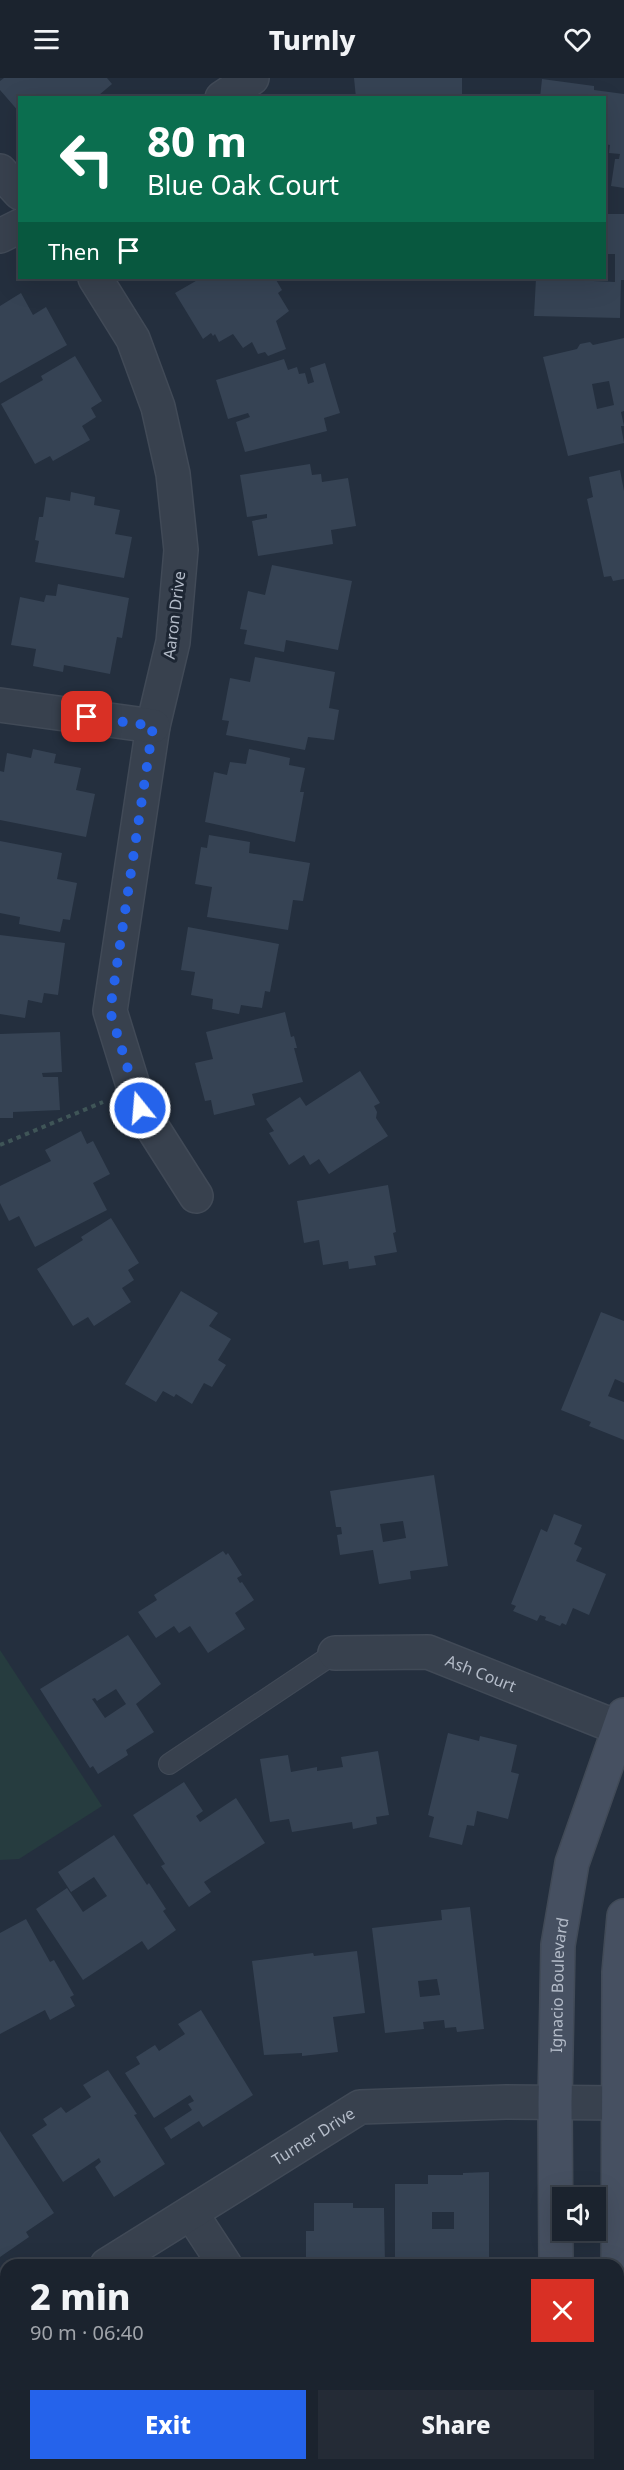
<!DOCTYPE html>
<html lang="en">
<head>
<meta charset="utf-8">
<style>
  :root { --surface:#1b232e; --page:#242b36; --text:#f1f3f6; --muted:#a0a4aa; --line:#39404a; --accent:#2563eb }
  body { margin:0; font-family:"Noto Sans",sans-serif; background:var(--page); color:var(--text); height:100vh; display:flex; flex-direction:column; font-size:22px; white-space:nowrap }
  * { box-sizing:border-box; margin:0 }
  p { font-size:20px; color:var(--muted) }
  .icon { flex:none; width:33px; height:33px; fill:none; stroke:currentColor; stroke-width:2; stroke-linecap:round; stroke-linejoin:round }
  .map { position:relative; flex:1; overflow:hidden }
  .panel { position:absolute; left:0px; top:2181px; width:624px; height:212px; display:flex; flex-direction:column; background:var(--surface); border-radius:18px 18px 0 0; box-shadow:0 6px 24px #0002,0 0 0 2px var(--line) }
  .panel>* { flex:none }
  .top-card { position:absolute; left:18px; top:18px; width:588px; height:183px; border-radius:0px; box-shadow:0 6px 24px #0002,0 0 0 2px var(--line); background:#0b6e4f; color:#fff; overflow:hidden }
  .controls { position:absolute; left:552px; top:2109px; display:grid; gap:12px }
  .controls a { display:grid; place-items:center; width:54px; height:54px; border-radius:0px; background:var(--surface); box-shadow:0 6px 24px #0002,0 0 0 2px var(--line); font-size:30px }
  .pin { position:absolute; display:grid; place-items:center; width:51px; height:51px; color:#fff; margin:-26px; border-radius:12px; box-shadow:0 3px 9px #0006 }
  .me { position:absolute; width:66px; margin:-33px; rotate:343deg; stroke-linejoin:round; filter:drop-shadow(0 0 4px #0008) }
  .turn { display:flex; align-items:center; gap:21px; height:126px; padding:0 30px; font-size:27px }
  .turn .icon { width:78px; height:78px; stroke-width:2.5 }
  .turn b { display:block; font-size:42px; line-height:51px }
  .then { display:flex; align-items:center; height:57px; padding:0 30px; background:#0003; gap:12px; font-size:22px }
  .round { display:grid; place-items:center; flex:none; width:63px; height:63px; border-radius:0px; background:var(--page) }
  .summary { display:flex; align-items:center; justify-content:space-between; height:102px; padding:0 30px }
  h1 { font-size:36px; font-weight:800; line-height:45px }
  .primary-button { display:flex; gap:12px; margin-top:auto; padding:12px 30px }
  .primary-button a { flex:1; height:69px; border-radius:0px; background:var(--accent); color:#fff; font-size:24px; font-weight:800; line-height:69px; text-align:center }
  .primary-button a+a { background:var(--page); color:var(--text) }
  header { display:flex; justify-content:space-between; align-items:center; height:78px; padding:0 30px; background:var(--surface); font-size:27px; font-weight:800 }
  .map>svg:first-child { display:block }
  .green { fill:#263c3f }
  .building { fill:#364354; fill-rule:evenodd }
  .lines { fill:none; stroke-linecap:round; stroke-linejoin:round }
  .lane-casing { stroke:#414a57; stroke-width:22 }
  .street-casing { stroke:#414a57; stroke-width:36 }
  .secondary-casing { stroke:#414a57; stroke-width:36 }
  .path { stroke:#3f5557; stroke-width:4; stroke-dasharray:4.5 4.5; stroke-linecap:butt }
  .lane { stroke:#38414e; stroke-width:20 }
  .street { stroke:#38414e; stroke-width:33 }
  .secondary { stroke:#465061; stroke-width:33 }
  .route { stroke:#2563eb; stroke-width:10; stroke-dasharray:0 18 }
  .labels { text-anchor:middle; stroke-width:6; stroke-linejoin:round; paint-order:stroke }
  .street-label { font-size:16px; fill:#b4bcc9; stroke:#1d2633 }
</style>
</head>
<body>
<header><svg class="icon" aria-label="menu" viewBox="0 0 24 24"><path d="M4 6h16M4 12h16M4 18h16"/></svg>Turnly<svg class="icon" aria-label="heart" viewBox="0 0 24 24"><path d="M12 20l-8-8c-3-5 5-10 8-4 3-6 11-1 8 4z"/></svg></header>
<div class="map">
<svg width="624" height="2392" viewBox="0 0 624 2392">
  <rect width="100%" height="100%" fill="#242f3e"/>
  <path class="green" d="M0,1572L102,1728L19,1781L0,1782Z"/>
  <g class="building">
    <path d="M4,0H107L112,6L99,17L102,20H20V35L0,12V3Z"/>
    <path d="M354,0H462V20H356Z"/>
    <path d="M542,1L594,8V12L624,16V110L611,108L615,81H619L620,76L609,75L610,67L604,66V20H540Z"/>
    <path d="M604,136H624V202H621L620,240L534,238L536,200H593V203L615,204V176H604Z"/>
    <path d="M201,200H275L282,212L278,215L289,233L276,243L286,271L268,278L265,274L258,276L252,264L243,270L233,256L219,264L215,256L213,258L211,255L203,261L175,215Z"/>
    <path d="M21,215L33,237L46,229L67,267L0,305V228Z"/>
    <path d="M624,260V333L621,334L624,348H621L624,365L568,378L543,279L577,271L580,266L590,264L593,267ZM609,303L614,327L597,331L592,306Z"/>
    <path d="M75,278L102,323L91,330L96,339L82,348L90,362L53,383L50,378L35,386L1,326L43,302L41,298Z"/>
    <path d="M284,281L288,292L297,289L299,296L305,295L308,306L314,304L310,290L325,285L340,335L324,340L327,353L245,374L236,344L250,339L248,335L228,341L216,302Z"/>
    <path d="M310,386L312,397L321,396L322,404L348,400L356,448L331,452L333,466L258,478L252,443L267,440V436L247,439L240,397Z"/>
    <path d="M620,392L624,413V501L613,503L611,498L604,499L587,421L593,419L589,399Z"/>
    <path d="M71,414L95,419L94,427L120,432L115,456L132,459L124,500L35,484L39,463L35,462L39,439H43L46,419L70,423Z"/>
    <path d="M272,487L352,503L338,572L286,562L284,574L244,566L247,552L240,551L248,513L265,517Z"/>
    <path d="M58,506L129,520L122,560L117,559L110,596L64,587L63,594L33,588L36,571L11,567L20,519L44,524L46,517L56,518Z"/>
    <path d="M255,579L335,594L329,630L339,632L334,662L308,659L305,672L226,657L229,643L222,642L230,600L250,604Z"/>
    <path d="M33,671L56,676L54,685L81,690L76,712L95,716L86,759L0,742V693L4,694L7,675L31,680Z"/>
    <path d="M249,671L290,680L289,687L305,690L300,714H304L295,764L205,744L214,694L227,697L230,684L246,686Z"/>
    <path d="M209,757L250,764L249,775L310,785L303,823L293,822L288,852L207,839L212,809L195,806L201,769L207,770Z"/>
    <path d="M0,763L62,775L57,801L77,805L70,842L63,841L60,854L19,846L20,839L0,835Z"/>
    <path d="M188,849L279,866L270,914L265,913L262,930L241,927L239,936L212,931L213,921L191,917L195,894L181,892Z"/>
    <path d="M0,857L65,865L58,917L44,915L42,925L28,922L25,940L0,936Z"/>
    <path d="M285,934L291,959L294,958L297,970H294L303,1004L252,1016L255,1027L214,1037L211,1022L205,1023L195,985L213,981L206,954Z"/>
    <path d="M60,954L62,994L42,995L43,999H58L60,1032L13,1034V1040H0V956Z"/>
    <path d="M360,993L380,1025L374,1028L377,1034L376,1040L388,1058L329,1096L319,1081L310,1087L304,1077L289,1087L269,1055L274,1053L266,1041L300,1019L306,1028Z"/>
    <path d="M81,1053L87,1066L93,1063L110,1096L93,1105L107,1132L35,1169L19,1138L9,1143L0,1125V1108L51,1083L45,1072Z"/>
    <path d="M388,1107L396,1154L393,1155L397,1174L374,1178L376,1187L349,1191L348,1183L323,1187L319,1162L304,1165L297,1123Z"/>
    <path d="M111,1140L139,1185L128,1192L134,1202L122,1210L131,1224L94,1248L88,1239L73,1248L37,1191L83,1162L81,1159Z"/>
    <path d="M181,1213L218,1235L209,1248L231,1261L218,1282L226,1287L212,1309L204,1305L192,1326L176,1316L174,1319L163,1313L156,1324L125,1306Z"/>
    <path d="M601,1234L624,1243V1305L615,1301L608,1318L624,1324V1362L589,1348L591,1344L561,1332Z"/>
    <path d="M434,1397L448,1488L410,1493L411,1501L379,1506L373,1472L340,1477L337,1457L342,1456L341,1449H336L330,1413ZM403,1443L406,1460L383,1464L380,1446Z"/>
    <path d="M554,1436L582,1447L574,1466L582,1470L576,1483L606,1496L589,1537L573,1530L566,1547L562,1545L560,1548L545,1542L546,1539L540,1537L537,1543L513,1533L516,1528L511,1526L541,1451L547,1454Z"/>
    <path d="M223,1473L226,1477L228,1475L242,1497L237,1500L240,1505L242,1504L254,1522L235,1535L245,1551L208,1575L190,1548L179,1555L174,1548L156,1560L138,1534L157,1522L154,1517Z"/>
    <path d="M128,1557L161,1606L136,1626L154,1654L126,1672L128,1677L98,1696L93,1688L90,1690L40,1611ZM116,1611L126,1626L105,1640L92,1621L95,1620L97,1623Z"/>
    <path d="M448,1655L479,1663L480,1658L517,1667L511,1694L519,1696L508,1741L477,1733L474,1748L467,1747L462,1767L429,1759L434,1739L428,1737Z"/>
    <path d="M378,1673L389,1737L376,1739L377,1746L353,1751L352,1744L292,1754L289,1741L270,1744L260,1681L288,1677L291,1694L317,1689V1693L343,1689L341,1679Z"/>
    <path d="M184,1704L203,1733L196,1738L200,1744L236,1720L265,1765L204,1804L211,1814L189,1829L161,1788L165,1786L133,1737Z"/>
    <path d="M114,1757L147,1807L149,1805L166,1831L163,1833L176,1852L148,1872L142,1863L83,1902L36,1831L67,1810L83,1834L107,1818L94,1799L71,1814L58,1794Z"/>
    <path d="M470,1829L484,1951L457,1954L456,1949L445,1950L444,1942L423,1944L424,1951L385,1955L372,1850L442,1842L441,1832ZM437,1901L440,1917L420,1919L418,1903Z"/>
    <path d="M26,1841L50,1884L54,1882L74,1917L70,1919L75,1928L50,1942L45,1932L0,1956V1855Z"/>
    <path d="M357,1873L365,1935L333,1939L338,1974L302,1978V1975L264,1977L252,1883L313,1875L314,1878Z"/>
    <path d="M201,1932L253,2017L203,2049L199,2043L171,2061L164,2050L192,2032L188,2026L194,2023L190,2017L154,2040L125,1995L140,1986L136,1979L155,1967L159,1973L185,1956L178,1946Z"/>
    <path d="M108,1992L137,2036L134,2037L165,2086L114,2119L95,2089L101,2084L99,2080L63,2104L32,2057L47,2047L43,2041L61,2029L66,2035L91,2019L83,2007Z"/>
    <path d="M0,2053L54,2135L26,2154L29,2159L0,2179Z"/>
    <path d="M489,2094V2187H395V2106H428V2097H463V2095ZM432,2134H454V2151H432Z"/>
    <path d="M314,2125H353V2130H384L385,2187H306V2153H314Z"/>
    <path d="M24,2386H112L104,2392H28Z"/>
    <path d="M184,2386H236L239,2392H175Z"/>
  </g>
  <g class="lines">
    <g class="lane-casing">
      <path id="lane" d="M169,1686L335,1575"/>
    </g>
    <g class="street-casing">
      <g id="street">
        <path d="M222,20L252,0"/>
        <path d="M0,93L20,115"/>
        <path d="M0,158L20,148"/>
        <path d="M95,200L133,261L158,329L173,396L181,472L173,564L153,648L110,933L140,1030L196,1118"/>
        <path d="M0,627L153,648"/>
        <path id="s1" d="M335,1575L428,1574L619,1650"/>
        <path d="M191,2135L225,2187"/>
        <path id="s2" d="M107,2187L360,2029L506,2024L619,2025"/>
        <path d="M0,2253L6,2249"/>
        <path d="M326,2386V2392"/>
      </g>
    </g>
    <g class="secondary-casing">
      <g id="secondary">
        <path id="s3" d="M556,2187L555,2025L558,1867L572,1785L624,1637"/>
        <path d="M618,2241L619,1894L624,1838"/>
        <path d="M557,2386V2392"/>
        <path d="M618,2392V2386"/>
      </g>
    </g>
    <path class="path" d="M0,1067L103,1024"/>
    <use href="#lane" class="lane"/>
    <use href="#street" class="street"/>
    <use href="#secondary" class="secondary"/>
  </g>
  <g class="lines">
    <path class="route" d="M87,639L153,648L110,933L140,1030"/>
  </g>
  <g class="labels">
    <g class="street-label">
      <text transform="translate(174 537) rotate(-83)" y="6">Aaron Drive</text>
      <text dy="6" stroke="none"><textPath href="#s1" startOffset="150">Ash Court</textPath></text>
      <text dy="6" stroke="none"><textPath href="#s3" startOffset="280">Ignacio Boulevard</textPath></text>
      <text dy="6" stroke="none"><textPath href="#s2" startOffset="243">Turner Drive</textPath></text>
    </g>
  </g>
</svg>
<div class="controls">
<a><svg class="icon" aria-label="sound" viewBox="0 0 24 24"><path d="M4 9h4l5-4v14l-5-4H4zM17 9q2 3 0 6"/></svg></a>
</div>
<div class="pin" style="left:87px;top:639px;background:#d93025"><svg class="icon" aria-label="arrive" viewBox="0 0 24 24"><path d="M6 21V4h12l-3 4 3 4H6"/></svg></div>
<svg class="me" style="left:140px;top:1030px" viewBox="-20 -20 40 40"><circle r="17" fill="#2563eb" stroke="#fff" stroke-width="3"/><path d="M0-11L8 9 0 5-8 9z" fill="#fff"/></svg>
<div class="top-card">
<div class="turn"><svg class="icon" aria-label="left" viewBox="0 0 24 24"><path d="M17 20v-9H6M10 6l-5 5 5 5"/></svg><div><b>80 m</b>Blue Oak Court</div></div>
<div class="then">Then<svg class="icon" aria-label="arrive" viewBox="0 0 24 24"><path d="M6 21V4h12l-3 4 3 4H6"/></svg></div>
</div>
<section class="panel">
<div class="summary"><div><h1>2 min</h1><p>90 m · 06:40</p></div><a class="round" style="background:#d93025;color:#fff"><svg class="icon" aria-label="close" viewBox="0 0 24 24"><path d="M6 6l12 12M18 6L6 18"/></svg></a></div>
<div class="primary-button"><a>Exit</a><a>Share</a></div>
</section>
</div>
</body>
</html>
